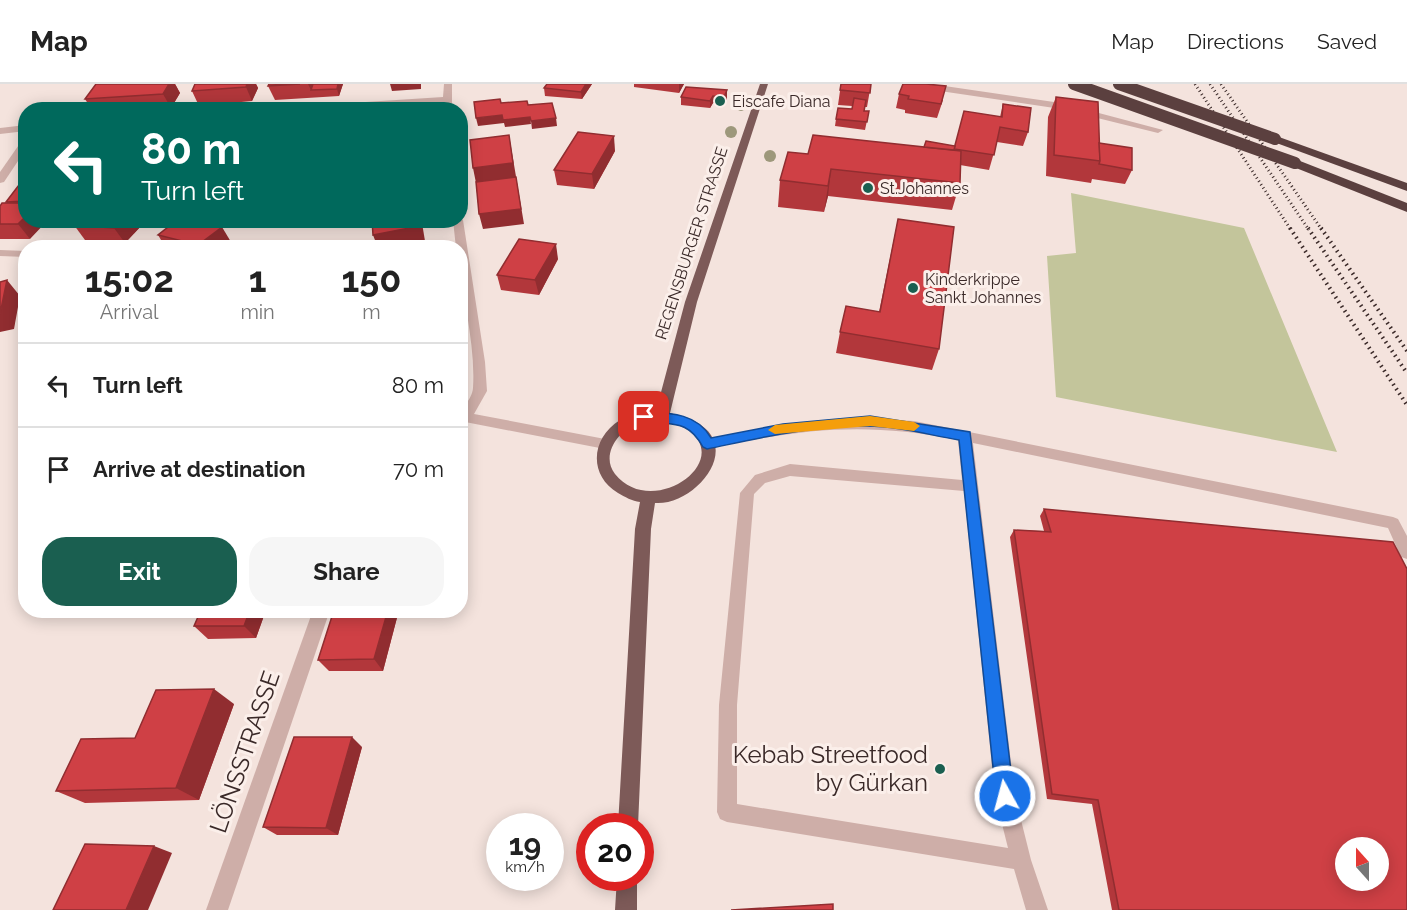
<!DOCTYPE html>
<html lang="en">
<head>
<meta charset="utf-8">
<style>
  :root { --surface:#fff; --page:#f6f6f6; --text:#222; --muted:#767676; --line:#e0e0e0; --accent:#1a5f50 }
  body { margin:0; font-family:Raleway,sans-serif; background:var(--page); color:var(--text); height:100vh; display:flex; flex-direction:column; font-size:22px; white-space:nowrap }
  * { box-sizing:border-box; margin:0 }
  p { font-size:20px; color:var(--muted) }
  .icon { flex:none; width:33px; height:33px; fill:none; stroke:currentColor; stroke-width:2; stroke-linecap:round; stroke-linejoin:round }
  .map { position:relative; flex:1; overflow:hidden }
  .sheet { position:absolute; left:18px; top:156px; width:450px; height:378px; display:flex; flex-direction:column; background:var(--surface); border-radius:24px; box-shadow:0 3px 15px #0003 }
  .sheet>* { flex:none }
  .top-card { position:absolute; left:18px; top:18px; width:450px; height:126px; border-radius:24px; box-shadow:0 3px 15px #0003; background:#00695c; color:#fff; overflow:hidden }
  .needle { width:39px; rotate:339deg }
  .controls { position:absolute; left:1335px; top:753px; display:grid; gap:12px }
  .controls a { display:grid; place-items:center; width:54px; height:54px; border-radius:50%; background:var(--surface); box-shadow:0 3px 15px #0003; font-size:30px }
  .speed { position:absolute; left:486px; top:729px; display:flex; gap:12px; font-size:30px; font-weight:700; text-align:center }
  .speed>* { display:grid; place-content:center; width:78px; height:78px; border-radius:50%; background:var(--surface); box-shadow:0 3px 15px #0003; line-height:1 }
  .speed small { font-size:15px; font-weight:400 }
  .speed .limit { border:9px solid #d22; background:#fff; color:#111 }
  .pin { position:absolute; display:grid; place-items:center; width:51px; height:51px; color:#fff; margin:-26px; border-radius:12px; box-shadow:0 3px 9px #0006 }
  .me { position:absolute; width:66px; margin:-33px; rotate:353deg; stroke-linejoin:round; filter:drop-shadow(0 0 4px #0008) }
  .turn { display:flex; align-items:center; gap:21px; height:126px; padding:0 24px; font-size:27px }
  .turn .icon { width:78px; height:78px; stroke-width:2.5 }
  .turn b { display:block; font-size:42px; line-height:51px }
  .eta { display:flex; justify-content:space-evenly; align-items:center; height:102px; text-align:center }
  .eta b { font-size:36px; font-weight:700; line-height:42px }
  .primary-button { display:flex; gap:12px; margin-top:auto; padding:12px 24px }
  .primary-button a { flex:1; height:69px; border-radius:24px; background:var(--accent); color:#fff; font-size:24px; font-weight:700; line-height:69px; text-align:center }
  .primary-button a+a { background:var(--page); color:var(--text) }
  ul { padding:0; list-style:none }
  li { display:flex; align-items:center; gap:18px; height:84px; padding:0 24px; border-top:2px solid var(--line) }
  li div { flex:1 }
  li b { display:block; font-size:22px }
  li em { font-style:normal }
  header { display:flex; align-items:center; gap:36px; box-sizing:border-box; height:84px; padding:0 30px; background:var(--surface); border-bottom:2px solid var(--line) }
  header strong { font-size:28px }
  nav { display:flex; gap:33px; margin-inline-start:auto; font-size:21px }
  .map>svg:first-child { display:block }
  .green { fill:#c3c59b }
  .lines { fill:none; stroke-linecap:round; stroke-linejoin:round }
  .minor { fill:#ceaea8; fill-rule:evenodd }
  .major { fill:#7d5a58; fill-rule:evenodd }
  .highway { fill:#5b403f; fill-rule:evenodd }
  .rail-far1 { stroke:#3a2928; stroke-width:3; stroke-dasharray:1 3; stroke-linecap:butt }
  .rail { stroke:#3a2928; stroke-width:4; stroke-dasharray:1.5 4; stroke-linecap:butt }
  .highway-bridge { stroke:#5b403f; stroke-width:12 }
  .tree { fill:#9d987b }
  .wall { fill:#b2373b }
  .shaded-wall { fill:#912d30 }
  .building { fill:#cf4045; stroke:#912d30; stroke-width:1.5; fill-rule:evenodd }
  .route { fill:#1a73e8; stroke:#114b97; stroke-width:1.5 }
  .slow { fill:#f59e0b }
  .poi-dot { fill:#1a5f50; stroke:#fbefea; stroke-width:2 }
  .labels { text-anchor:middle; stroke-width:6; stroke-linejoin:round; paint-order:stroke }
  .far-poi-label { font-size:16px; fill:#3a2928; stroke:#fbefea; text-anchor:start }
  .far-street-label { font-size:16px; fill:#3a2928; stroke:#fbefea }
  .near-street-label { font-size:24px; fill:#3a2928; stroke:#fbefea }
  .near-poi-label { font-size:24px; fill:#3a2928; stroke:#fbefea; text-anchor:end }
</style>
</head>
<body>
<header>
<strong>Map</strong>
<nav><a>Map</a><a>Directions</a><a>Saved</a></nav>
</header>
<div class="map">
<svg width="1407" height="826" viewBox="0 0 1407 826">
  <rect width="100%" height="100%" fill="#f4e3dd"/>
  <path class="green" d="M1071,109L1244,144L1337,368L1056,313L1047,172L1076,169Z"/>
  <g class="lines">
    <g class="minor">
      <path d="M444,0H452V26H442L443,18L335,26H284L288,23L443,13Z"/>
      <path d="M909,0H931L1061,19L1163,46L1158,49L1061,25L913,3Z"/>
      <path d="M26,41V47L0,50V44Z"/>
      <path d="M26,54V65L4,98L0,99V88L23,55Z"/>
      <path d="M460,133L463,136L485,278L487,307L474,330L605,355L610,356L612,360L610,364L605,365L460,337C460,322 472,317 473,304C476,257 460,210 460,164H456L453,136H460Z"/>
      <path d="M0,166L26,167V173L0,172Z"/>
      <path d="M860,334L914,337L1393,433L1398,435L1407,452V475L1401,473L1388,444L973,359L1015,712L1031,776L1048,826H1026L1014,785L727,738L720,735L717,728L719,621L740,409L755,391L790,380L962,396L958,356C864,337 800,345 707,365L700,360L707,355L785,340ZM790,392L964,407L995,712L1008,764L737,720V621L754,410L765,399Z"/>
      <path d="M313,526H330L228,826H206Z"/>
    </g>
    <g class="major">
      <path d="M760,0H768L697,218L670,329C678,332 688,334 696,338C744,364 694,422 655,419L651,445L638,742H618L635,445L640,418C632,417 625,413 618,409C588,391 591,354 620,336C631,330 644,328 656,327L685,218ZM662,337C670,340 681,341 688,346C734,378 652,436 615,390C600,371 619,345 639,339C646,337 654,337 662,337Z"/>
      <path d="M617,794H637V826H615Z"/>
    </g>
    <g class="highway">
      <path d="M1271,53H1279L1407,99V107L1271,57Z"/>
      <path d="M1295,75L1407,119V128L1291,82L1289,79Z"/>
    </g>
    <g class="rail-far1">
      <path d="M1195,0L1291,146"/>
      <path d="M1210,0L1309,146"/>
      <path d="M1221,0L1322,146"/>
    </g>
    <g class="rail">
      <path d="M1290,144L1407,321"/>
      <path d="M1308,144L1407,289"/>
      <path d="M1321,144L1407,267"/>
    </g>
    <g class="highway-bridge">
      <path d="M1074,0L1295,79"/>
      <path d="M1119,0L1275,55"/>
    </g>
  </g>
  <g class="tree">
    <circle cx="741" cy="22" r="5"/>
    <circle cx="731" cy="48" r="6"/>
    <circle cx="770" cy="72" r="6"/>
    <circle cx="720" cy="73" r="6"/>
  </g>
  <g class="wall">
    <path d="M96,0H175L180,9L171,24L156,26H92L85,15Z"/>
    <path d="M195,0H256L258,4L252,17L199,22L192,7Z"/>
    <path d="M269,0H343L339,12L275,16L268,2Z"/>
    <path d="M547,0H592L582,15L545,12L544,4Z"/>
    <path d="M634,0H684L679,9L634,3Z"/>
    <path d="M841,0H871L867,23H865L864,27H869L865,46L835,42L836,35L852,25V22L838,21Z"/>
    <path d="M686,3L727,14L724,21L713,19L710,24L681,21V13Z"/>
    <path d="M899,10L943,16L937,34L905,29V26L896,24Z"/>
    <path d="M1056,13L1099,59L1132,86L1125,100L1092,95L1091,99L1046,92L1048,33Z"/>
    <path d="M1003,20L1028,48L1023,62L997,58L989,86L960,81V99L952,126L828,112L824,128L778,123L780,96L808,70L924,63L955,62L1000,33Z"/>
    <path d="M615,67L594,105L557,101L554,86Z"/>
    <path d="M26,100V136L30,155H0V122L7,119L6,118Z"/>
    <path d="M898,135L939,265L932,286L836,269L840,248L879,228Z"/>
    <path d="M143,140L125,159L85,156L74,141Z"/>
    <path d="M158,151L231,158L223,164H166Z"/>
    <path d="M558,175L539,211L501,206L497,191Z"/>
    <path d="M1044,425L1407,826H1112L1092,720L1047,715L1010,453L1014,446L1044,447L1040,432Z"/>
    <path d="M201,526H266L256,554L208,555L194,542Z"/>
    <path d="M334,526H399L383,587H329L318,576Z"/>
    <path d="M234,620L199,716L85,719L56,707L135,654Z"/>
    <path d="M362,663L338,751H277L263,743Z"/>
  </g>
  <g class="shaded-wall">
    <path d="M169,0H175L180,9L171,24L163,10Z"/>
    <path d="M247,0H256L258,4L252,17L246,3Z"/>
    <path d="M308,0H317L311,6Z"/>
    <path d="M338,0H343L339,12L337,5Z"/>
    <path d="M390,0H421V5L392,7Z"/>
    <path d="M586,0H592L582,15L581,8Z"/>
    <path d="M679,0H684L679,9Z"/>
    <path d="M727,6V14L724,21V13Z"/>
    <path d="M713,12V19L710,24V17Z"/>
    <path d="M502,31L530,33L531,40L505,43L504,39L478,42L476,34Z"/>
    <path d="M556,34L557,42L532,45L531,37Z"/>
    <path d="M509,51L524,140L483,145L479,130L476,99L473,84Z"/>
    <path d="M614,52L615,67L594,105L592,90Z"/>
    <path d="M831,85L828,112L824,128L828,102Z"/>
    <path d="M26,132V136H48L30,155L18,140Z"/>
    <path d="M122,136H141L143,140L125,159L114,144Z"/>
    <path d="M419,136H421L422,139L425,157L392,164H378L373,151Z"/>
    <path d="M222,143L231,158L223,164H199L198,161Z"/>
    <path d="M556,160L558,175L539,211L535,196Z"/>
    <path d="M7,196L20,212L14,245L0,248V230Z"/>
    <path d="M250,526H266L256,554L244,542Z"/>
    <path d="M388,526H399L383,587L374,575Z"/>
    <path d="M214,605L234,620L199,716L176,704Z"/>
    <path d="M352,653L362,663L338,751L326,744Z"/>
    <path d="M154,762L172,769L148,826H126Z"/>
  </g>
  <g class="building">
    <path d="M96,0H169L163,10L85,15Z"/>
    <path d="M195,0H247L246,3L192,7Z"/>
    <path d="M269,0H300L268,2Z"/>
    <path d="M313,0H338L337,5L311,6Z"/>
    <path d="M547,0H586L581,8L544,4Z"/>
    <path d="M841,0H871L870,9L840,6Z"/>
    <path d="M903,0H926L946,2L941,20L908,15L909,12L899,10Z"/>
    <path d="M686,3L727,6L724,13L713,12L710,17L681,13Z"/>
    <path d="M1056,13L1098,18L1100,77L1054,71Z"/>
    <path d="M854,14L866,16L864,27H869L867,38L836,35L838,24L852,25Z"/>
    <path d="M500,15L501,19L527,17L528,21L552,19L556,34L531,37L530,33L503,36L502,31L476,34L474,18Z"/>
    <path d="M309,20L308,26H269L270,23Z"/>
    <path d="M418,20L417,26H387L388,22Z"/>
    <path d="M1003,20L1031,24L1028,48L1000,43L994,71L954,65L964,27L1002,33Z"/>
    <path d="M365,24L364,26H345Z"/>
    <path d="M578,48L614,52L592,90L554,86Z"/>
    <path d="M509,51L513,79L473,84L470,56Z"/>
    <path d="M813,51L961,67L960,99L831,85L828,102L780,96L788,68L808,70Z"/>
    <path d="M926,57L955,62L954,66L924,63Z"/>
    <path d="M1099,59L1132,64V86L1099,80L1100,77Z"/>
    <path d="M516,93L521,125L479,130L476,98Z"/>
    <path d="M26,100V117L6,118L19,101Z"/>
    <path d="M2,119H26V132L18,140H0V122Z"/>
    <path d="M898,135L954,143L939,265L840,248L846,222L880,228Z"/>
    <path d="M79,136H122L114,144L74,141Z"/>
    <path d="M177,136H199L222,143L198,161L158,151Z"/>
    <path d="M372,136H419L420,142L373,151Z"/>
    <path d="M519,155L556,160L535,196L497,191Z"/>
    <path d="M252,159L260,164H244Z"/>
    <path d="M7,196L0,230V198Z"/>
    <path d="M1044,425L1393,458L1407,485V826H1119L1098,716L1052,710L1014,446L1051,448ZM1346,764H1378V796H1346Z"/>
    <path d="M201,526H250L244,542H194Z"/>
    <path d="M334,526H388L374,575L318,576Z"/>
    <path d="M214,605L176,704L56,707L81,655L135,654L156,606Z"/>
    <path d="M294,653H352L326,744L263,743Z"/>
    <path d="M85,760L154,762L126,826H53Z"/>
    <path d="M833,820V826H731Z"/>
  </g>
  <path class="route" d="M644,328C670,329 697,329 711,354L783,340L870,332L970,348L1014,712L1011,718L1005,721L999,718L996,712L959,356C929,351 897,342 867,342C813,341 760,354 707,365L703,363C685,331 668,344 639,336L638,333Z"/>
  <path class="slow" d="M870,332L914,338L920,342L914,347L870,342L775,350L768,346L775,341Z"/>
  <g class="poi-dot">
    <circle cx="720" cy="17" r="6"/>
    <circle cx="868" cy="104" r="6"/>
    <circle cx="913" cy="204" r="6"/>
    <circle cx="940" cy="685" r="6"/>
  </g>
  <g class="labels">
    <g class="far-poi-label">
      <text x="732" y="23">Eiscafe Diana</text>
      <text x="880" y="110">St.Johannes</text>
      <text x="925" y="201">Kinderkrippe<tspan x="925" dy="18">Sankt Johannes</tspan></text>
    </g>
    <g class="far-street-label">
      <text transform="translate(691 159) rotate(-72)" y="6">REGENSBURGER STRASSE</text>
    </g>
    <g class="near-street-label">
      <text transform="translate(245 668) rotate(-71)" y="8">LÖNSSTRASSE</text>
    </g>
    <g class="near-poi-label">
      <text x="928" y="679">Kebab Streetfood<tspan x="928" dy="28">by Gürkan</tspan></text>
    </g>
  </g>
</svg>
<div class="controls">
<a><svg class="needle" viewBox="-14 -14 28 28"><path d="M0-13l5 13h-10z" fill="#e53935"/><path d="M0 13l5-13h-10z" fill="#767676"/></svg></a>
</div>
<div class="speed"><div>19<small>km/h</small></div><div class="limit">20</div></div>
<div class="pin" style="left:644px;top:333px;background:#d93025"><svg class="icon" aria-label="arrive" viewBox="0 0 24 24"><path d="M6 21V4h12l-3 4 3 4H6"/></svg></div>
<svg class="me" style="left:1005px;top:712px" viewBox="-20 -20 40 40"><circle r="17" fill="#1a73e8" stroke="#fff" stroke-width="3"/><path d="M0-11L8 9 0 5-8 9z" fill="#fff"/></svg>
<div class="top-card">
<div class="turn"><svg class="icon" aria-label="left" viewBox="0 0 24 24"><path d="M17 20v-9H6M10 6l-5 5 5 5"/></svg><div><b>80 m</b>Turn left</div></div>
</div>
<section class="sheet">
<div class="eta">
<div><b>15:02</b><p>Arrival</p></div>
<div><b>1</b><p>min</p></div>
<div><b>150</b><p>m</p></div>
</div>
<ul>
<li><svg class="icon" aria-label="left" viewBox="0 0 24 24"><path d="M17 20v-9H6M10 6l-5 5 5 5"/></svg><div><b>Turn left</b></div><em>80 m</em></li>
<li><svg class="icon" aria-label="arrive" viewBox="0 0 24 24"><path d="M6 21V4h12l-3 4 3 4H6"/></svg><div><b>Arrive at destination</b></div><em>70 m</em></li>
</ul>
<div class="primary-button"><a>Exit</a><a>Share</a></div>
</section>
</div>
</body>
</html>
